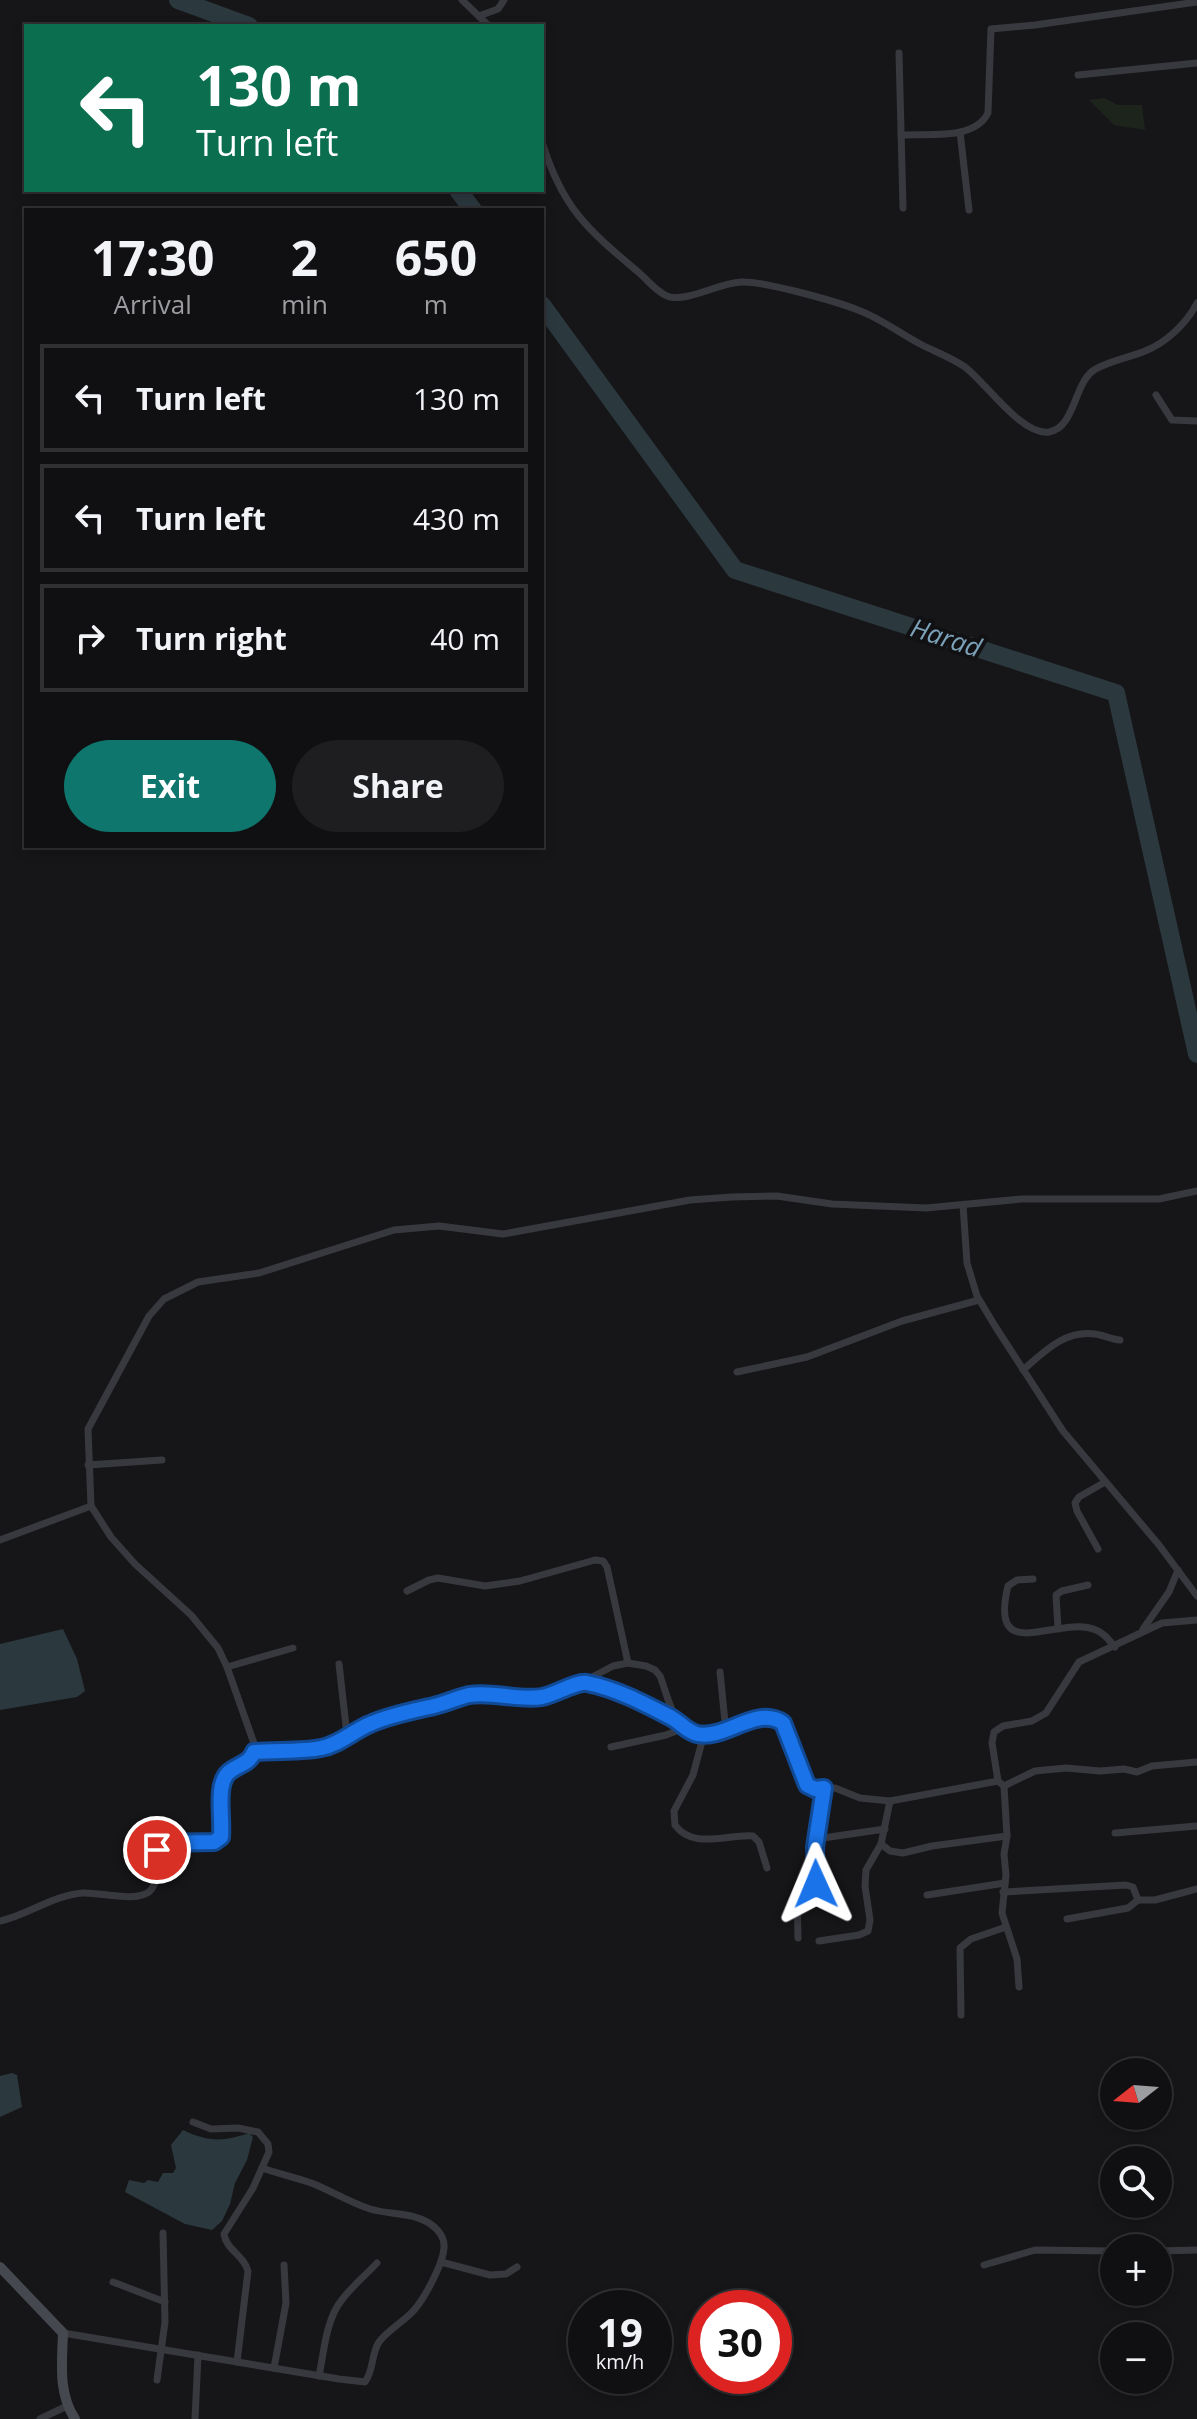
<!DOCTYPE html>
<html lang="en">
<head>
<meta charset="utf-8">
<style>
  :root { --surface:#101013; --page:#1e1e21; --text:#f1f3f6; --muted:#9c9da0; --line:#303033; --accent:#0f766e }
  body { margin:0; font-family:"Open Sans",sans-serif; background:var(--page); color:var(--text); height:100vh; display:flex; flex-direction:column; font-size:30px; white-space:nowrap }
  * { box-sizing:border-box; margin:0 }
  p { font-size:26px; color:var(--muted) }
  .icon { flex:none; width:44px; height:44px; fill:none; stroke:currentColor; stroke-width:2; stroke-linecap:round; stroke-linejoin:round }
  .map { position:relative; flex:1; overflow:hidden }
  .drawer { position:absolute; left:24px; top:208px; width:520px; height:640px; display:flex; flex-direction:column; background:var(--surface); border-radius:0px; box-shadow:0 4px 12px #0003,0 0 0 2px var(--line) }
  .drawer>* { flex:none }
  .hud { position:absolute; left:24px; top:24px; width:520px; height:168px; border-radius:0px; box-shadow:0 4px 12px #0003,0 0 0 2px var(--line); background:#0b6e4f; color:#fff; overflow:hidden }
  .needle { width:52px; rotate:253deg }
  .buttons { position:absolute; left:1100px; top:2058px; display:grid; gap:16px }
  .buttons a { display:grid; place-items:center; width:72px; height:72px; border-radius:50%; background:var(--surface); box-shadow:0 4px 12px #0003,0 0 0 2px var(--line); font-size:40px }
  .speed { position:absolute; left:568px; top:2290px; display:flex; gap:16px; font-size:40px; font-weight:700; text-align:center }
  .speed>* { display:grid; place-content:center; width:104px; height:104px; border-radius:50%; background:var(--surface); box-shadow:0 4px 12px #0003,0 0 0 2px var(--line); line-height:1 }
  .speed small { font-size:20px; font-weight:400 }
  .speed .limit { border:12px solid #d22; background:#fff; color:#111 }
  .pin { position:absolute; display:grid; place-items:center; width:68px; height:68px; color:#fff; margin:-34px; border:4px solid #fff; border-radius:50%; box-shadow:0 2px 8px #0007 }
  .me { position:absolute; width:88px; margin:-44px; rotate:359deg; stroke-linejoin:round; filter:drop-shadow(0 0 6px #0008) }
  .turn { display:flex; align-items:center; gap:28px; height:168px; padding:0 40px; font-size:36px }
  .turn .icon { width:104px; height:104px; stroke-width:2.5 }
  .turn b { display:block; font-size:56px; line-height:68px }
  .eta { display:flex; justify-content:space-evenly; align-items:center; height:136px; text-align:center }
  .eta b { font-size:48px; font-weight:700; line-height:56px }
  .button { display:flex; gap:16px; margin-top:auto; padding:16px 40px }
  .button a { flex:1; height:92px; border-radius:48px; background:var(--accent); color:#fff; font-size:32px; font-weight:700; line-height:92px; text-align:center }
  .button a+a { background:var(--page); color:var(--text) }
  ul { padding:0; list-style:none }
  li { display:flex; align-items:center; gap:24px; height:108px; margin:0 16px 12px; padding:0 24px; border:4px solid var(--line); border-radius:0px }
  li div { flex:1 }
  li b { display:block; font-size:30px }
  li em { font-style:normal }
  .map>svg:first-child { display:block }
  .green { fill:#1c241c }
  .water { fill:#2b383e }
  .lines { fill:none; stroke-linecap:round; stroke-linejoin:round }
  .river { stroke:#2b383e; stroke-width:18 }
  .street { stroke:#37393e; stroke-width:7 }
  .secondary { stroke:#45484e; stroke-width:10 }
  .route-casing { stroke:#114b97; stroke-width:20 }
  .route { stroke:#1a73e8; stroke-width:14 }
  .labels { text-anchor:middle; stroke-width:8; stroke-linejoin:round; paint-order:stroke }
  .water-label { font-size:26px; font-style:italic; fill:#7ba2b8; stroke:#111114 }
</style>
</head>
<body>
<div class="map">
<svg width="1197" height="2419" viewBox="0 0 1197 2419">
  <rect width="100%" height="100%" fill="#161619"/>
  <path class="green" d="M1104,98L1118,105H1142L1145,130L1114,125L1089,100Z"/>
  <g class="water">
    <path d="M63,1629L77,1659L85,1691L77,1697L0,1710V1644Z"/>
    <path d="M12,2073L17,2075L22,2107L0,2117V2076Z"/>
    <path d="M183,2130C208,2142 223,2142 249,2133L253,2137L247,2160L235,2183L230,2204L222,2221L212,2230L185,2224L125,2192L129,2180L144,2183L148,2180L158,2182L163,2173H173L176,2168L171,2145Z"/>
  </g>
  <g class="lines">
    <g class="river">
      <path d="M178,0L249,26"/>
      <path d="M458,190L473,210"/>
      <path d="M542,305L735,570L1116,693L1197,1054"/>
    </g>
    <g class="street">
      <path d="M462,0L489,26"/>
      <path d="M479,16L498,9L504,0"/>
      <path d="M899,53L903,208"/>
      <path d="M1078,75L1197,63"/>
      <path d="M960,132L969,210"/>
      <path d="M901,135C928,133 974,141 988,113L991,29L1035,25L1197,2"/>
      <path d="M542,142C562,207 586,228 637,271C646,278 658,294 670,297C690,301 719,283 741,282C764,281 835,301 858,310C880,318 901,334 922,345C936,352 952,358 965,367C986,383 1022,436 1049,432C1075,428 1074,383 1094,370C1109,361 1128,358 1145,351C1166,343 1187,323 1197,303"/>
      <path d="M1156,395L1172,420L1197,421"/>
      <path d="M963,1205L967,1263L977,1296L995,1326L1063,1431L1159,1545L1197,1596"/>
      <path d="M1023,1370C1044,1352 1064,1330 1095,1334C1103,1335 1111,1339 1120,1340"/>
      <path d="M737,1372L807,1357L902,1321L979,1300"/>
      <path d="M88,1465L162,1460"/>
      <path d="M0,1540L91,1506"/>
      <path d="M1098,1549L1077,1511L1075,1503L1079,1497L1105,1482"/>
      <path d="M1033,1579L1017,1580L1008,1586C988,1668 1058,1614 1096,1630C1104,1633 1109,1640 1115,1647"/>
      <path d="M407,1591L429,1580L438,1578L485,1586L520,1581L595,1560L603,1561L607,1567L628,1663"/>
      <path d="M1058,1629L1056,1595L1062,1591L1088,1585"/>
      <path d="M1143,1629L1169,1592L1178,1570"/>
      <path d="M339,1664L347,1735"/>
      <path d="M227,1667L293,1648"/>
      <path d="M720,1672L726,1732"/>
      <path d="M584,1682L624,1694L676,1720"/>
      <path d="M704,1734L693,1775L674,1811L675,1825C693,1850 727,1834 753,1836L759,1842L767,1868"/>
      <path d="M611,1747L666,1735L684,1728"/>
      <path d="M254,1752L319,1749L330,1746L367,1725L386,1717L471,1695L539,1698L575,1686L613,1666L628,1663L646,1666L655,1670L660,1676C666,1691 669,1709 679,1722C708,1762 754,1700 781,1721C799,1735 792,1772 810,1788H835L860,1798L890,1801L998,1781L1004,1786"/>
      <path d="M998,1781L992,1743L994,1732L1003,1726L1032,1721L1046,1713L1079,1662L1162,1623L1197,1620"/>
      <path d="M1115,1833L1197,1826"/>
      <path d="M816,1839L885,1829"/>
      <path d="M881,1844L890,1851L903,1853L932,1846L1007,1836"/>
      <path d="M1003,1892L1126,1885L1133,1887L1138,1900"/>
      <path d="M927,1895L1005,1883"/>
      <path d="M1067,1919L1128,1908L1138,1900H1155L1197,1889"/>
      <path d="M0,1921C28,1915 53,1895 83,1893C99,1892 138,1903 150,1891C162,1878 153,1857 161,1843L214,1842L221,1837C223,1819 216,1786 227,1774C239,1761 247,1769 256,1749L227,1667L218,1648L191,1615L135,1564L111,1537L91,1506L88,1429L149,1316L164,1299L198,1282L259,1273L394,1230L439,1226L503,1234L690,1200L732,1197L777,1196L832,1204L926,1208L1022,1199H1159L1197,1191"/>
      <path d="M798,1938L797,1897L799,1893L813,1888L816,1884L815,1847L824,1788"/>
      <path d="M819,1941L859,1935L868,1931L870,1920L865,1886L866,1870L881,1844L890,1801"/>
      <path d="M1019,1987L1017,1959L1002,1913L1006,1875L1004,1854L1007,1836L1004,1786L1035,1771L1066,1768L1100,1771L1124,1769L1137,1772L1152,1766L1197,1762"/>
      <path d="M961,2015L960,1948L971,1939L1006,1927"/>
      <path d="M193,2122L211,2129L238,2128L258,2132L268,2144L269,2152L253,2188L224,2234C226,2250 244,2255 248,2271L237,2362"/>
      <path d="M1158,2251L1197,2250"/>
      <path d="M441,2262L490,2275L506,2274L517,2267"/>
      <path d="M984,2265L1035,2250L1114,2251"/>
      <path d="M113,2282L165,2302"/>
      <path d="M63,2333L339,2379L365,2382C374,2370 371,2354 379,2342C389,2329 405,2321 415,2309C425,2297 443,2264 444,2248C445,2238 438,2229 429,2223C411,2212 390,2215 370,2209C351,2203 333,2192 314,2184C298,2178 279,2174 262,2168"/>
      <path d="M274,2368L286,2303L284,2265"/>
      <path d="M319,2376C324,2352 326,2320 341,2301C351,2287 366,2275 377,2263"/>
      <path d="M157,2380L165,2322L163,2233"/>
      <path d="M40,2419L67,2406"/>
      <path d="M195,2419L198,2355"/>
    </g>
    <path class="secondary" d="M0,2267L63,2333C62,2363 58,2393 75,2419"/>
  </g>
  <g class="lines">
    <g class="route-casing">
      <path id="route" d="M157,1850L161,1843L214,1842L221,1837C223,1818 215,1784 229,1772C239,1764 249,1764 254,1752C275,1750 302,1752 321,1748C339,1745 353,1731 370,1724C390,1715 412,1711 434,1706C446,1703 457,1698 469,1695C493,1691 518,1701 542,1697C554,1695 577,1681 587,1683C617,1689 645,1704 672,1718C681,1723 686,1731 697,1734C726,1740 756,1705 783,1723L807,1785L815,1789L824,1788L815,1847L816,1884"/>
    </g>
    <use href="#route" class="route"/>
  </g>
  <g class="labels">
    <g class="water-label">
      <text transform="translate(946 638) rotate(18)" y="9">Harad</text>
    </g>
  </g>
</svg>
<div class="buttons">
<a><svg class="needle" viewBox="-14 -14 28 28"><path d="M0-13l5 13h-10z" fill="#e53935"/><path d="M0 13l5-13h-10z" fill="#9c9da0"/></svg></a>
<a><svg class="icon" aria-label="search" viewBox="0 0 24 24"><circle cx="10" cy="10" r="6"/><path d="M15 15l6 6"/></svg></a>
<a>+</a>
<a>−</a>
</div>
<div class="speed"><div>19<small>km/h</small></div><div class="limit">30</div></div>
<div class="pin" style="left:157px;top:1850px;background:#d93025"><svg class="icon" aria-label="arrive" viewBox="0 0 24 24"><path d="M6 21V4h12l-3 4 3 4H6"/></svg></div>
<svg class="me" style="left:816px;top:1884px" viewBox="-20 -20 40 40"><path d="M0-17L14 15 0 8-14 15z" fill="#1a73e8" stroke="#fff" stroke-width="4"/></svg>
<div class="hud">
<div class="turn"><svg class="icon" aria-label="left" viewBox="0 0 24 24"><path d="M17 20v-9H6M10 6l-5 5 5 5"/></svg><div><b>130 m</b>Turn left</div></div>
</div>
<section class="drawer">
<div class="eta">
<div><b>17:30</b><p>Arrival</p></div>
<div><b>2</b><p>min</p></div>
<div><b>650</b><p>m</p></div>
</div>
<ul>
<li><svg class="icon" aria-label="left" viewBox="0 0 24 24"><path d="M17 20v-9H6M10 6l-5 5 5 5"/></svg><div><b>Turn left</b></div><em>130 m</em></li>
<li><svg class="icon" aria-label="left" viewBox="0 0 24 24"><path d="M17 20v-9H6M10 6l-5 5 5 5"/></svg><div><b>Turn left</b></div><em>430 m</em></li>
<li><svg class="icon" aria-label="right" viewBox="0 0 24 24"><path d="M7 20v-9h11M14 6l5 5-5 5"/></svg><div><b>Turn right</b></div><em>40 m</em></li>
</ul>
<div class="button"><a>Exit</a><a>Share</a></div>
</section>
</div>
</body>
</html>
